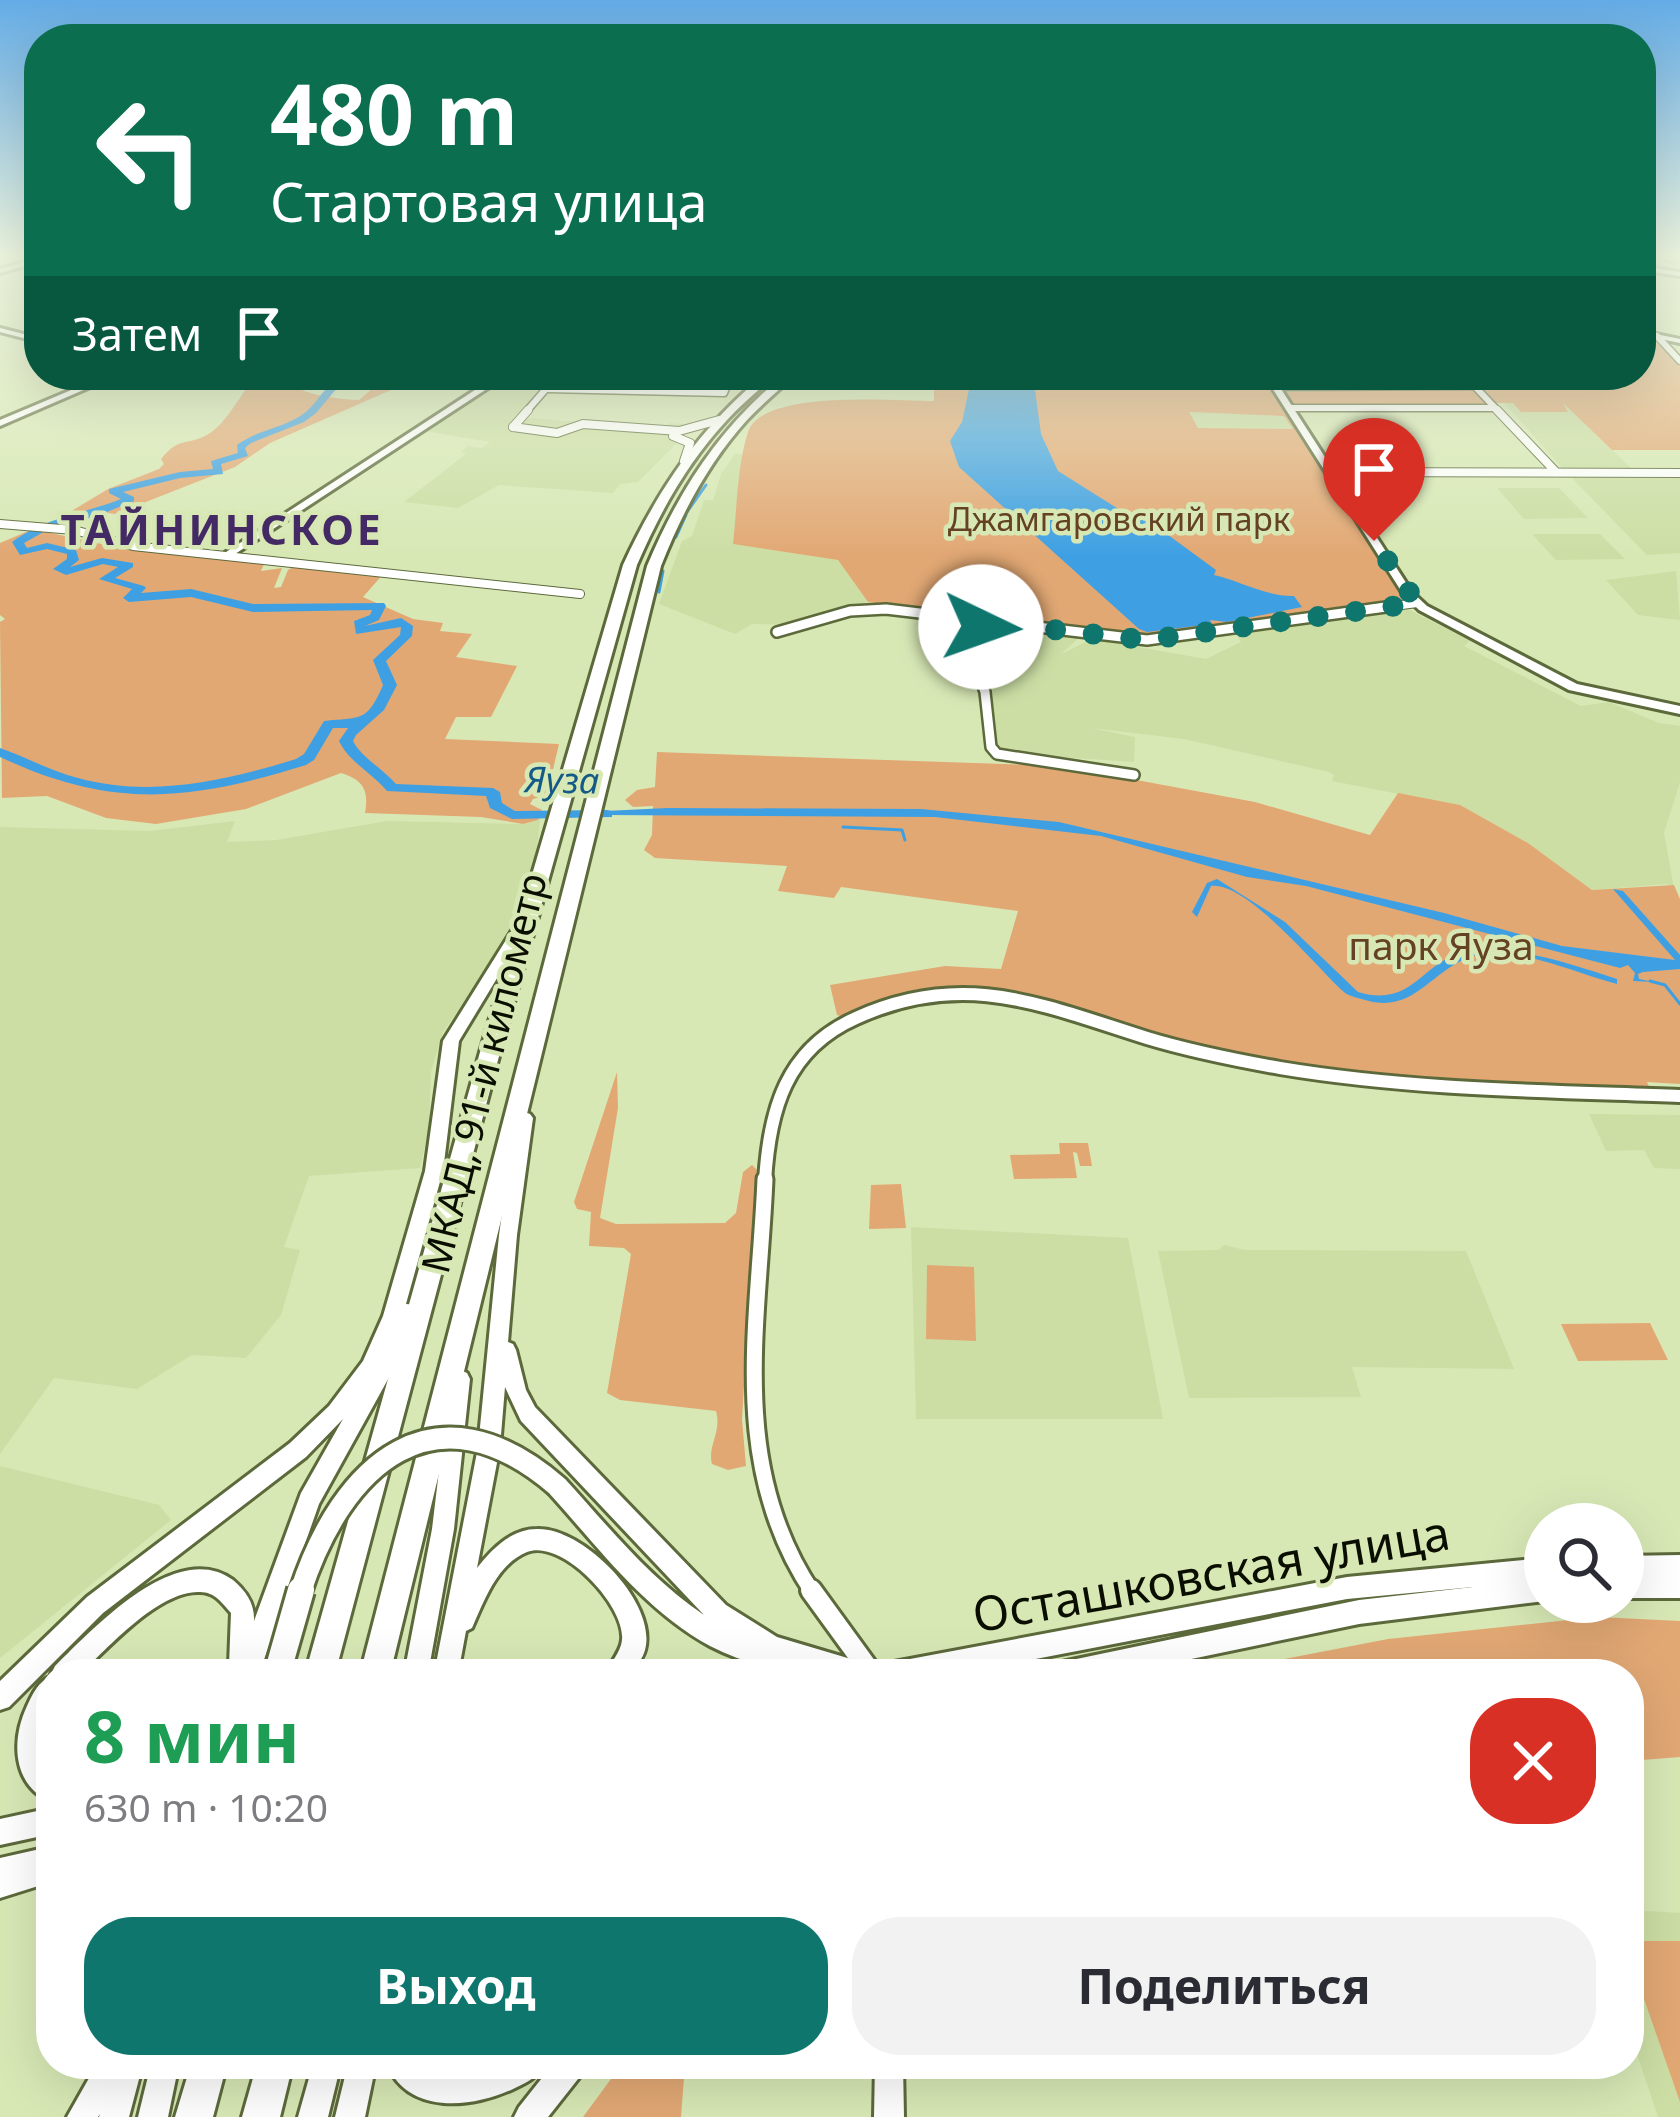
<!DOCTYPE html>
<html lang="ru">
<head>
<meta charset="utf-8">
<style>
  :root { --surface:#fff; --page:#f2f2f3; --text:#2b2b33; --muted:#7c7c81; --accent:#0f766e }
  body { margin:0; font-family:"Noto Sans",sans-serif; background:var(--page); color:var(--text); height:100vh; display:flex; flex-direction:column; font-size:45px; white-space:nowrap }
  * { box-sizing:border-box; margin:0 }
  p { font-size:39px; color:var(--muted) }
  .icon { flex:none; width:66px; height:66px; fill:none; stroke:currentColor; stroke-width:2; stroke-linecap:round; stroke-linejoin:round }
  .map { position:relative; flex:1; overflow:hidden }
  .sheet { position:absolute; left:36px; top:1659px; width:1608px; height:420px; display:flex; flex-direction:column; background:var(--surface); border-radius:48px; box-shadow:0 12px 48px #0002 }
  .sheet>* { flex:none }
  .top-card { position:absolute; left:24px; top:24px; width:1632px; height:366px; border-radius:48px; box-shadow:0 12px 48px #0002; background:#0b6e4f; color:#fff; overflow:hidden }
  .controls { position:absolute; left:1524px; top:1503px; display:grid; gap:24px }
  .controls a { display:grid; place-items:center; width:120px; height:120px; border-radius:50%; background:var(--surface); box-shadow:0 12px 48px #0002; font-size:60px }
  .pin { position:absolute; display:grid; place-items:center; width:102px; height:102px; color:#fff; margin:-123px -51px; border-radius:50% 50% 50% 0; rotate:-45deg; box-shadow:0 0 12px #0007 }
  .pin .icon { rotate:45deg }
  .me { position:absolute; width:132px; margin:-66px; rotate:93deg; stroke-linejoin:round; filter:drop-shadow(0 0 9px #0008) }
  .turn { display:flex; align-items:center; gap:42px; height:252px; padding:0 48px; font-size:54px }
  .turn .icon { width:156px; height:156px; stroke-width:2.5 }
  .turn b { display:block; font-size:84px; line-height:102px }
  .then { display:flex; align-items:center; height:114px; padding:0 48px; background:#0003; gap:24px; font-size:45px }
  .round { display:grid; place-items:center; flex:none; width:126px; height:126px; border-radius:48px; background:var(--page) }
  .headline { display:flex; align-items:center; justify-content:space-between; height:204px; padding:0 48px }
  h1 { font-size:72px; font-weight:700; line-height:90px; color:#1e9e55 }
  .button { display:flex; gap:24px; margin-top:auto; padding:24px 48px }
  .button a { flex:1; height:138px; border-radius:48px; background:var(--accent); color:#fff; font-size:48px; font-weight:700; line-height:138px; text-align:center }
  .button a+a { background:var(--page); color:var(--text) }
  .map>svg:first-child { display:block }
  .built { fill:#ccdea4 }
  .green { fill:#e2a874; fill-rule:evenodd }
  .water { fill:#3ea0e3 }
  .lines { fill:none; stroke-linecap:round; stroke-linejoin:round }
  .stream { stroke:#3ea0e3; stroke-width:3 }
  .river { fill:#3ea0e3; fill-rule:evenodd }
  .street-far5-casing { stroke:#5c693b; stroke-width:9 }
  .street-far4-casing { stroke:#5c693b; stroke-width:10 }
  .street-far3-casing { stroke:#5c693b; stroke-width:14 }
  .street-far2-casing { stroke:#5c693b; stroke-width:18 }
  .street-far1-casing { stroke:#5c693b; stroke-width:21 }
  .street-casing { stroke:#5c693b; stroke-width:26 }
  .secondary-casing { stroke:#5c693b; stroke-width:6 }
  .highway-casing { stroke:#5c693b; stroke-width:6 }
  .street-far5 { stroke:#fff; stroke-width:6 }
  .street-far4 { stroke:#fff; stroke-width:8 }
  .street-far3 { stroke:#fff; stroke-width:9 }
  .street-far2 { stroke:#fff; stroke-width:12 }
  .street-far1 { stroke:#fff; stroke-width:15 }
  .street { stroke:#fff; stroke-width:20 }
  .secondary { fill:#fff; fill-rule:evenodd }
  .highway { fill:#fff; fill-rule:evenodd }
  .rail { stroke:#778160; stroke-width:3; stroke-dasharray:10 6; stroke-linecap:butt }
  .secondary-bridge-far1-casing { stroke:#5c693b; stroke-width:27; stroke-linecap:butt }
  .secondary-bridge-casing { stroke:#5c693b; stroke-width:32; stroke-linecap:butt }
  .secondary-bridge-far1 { stroke:#fff; stroke-width:21 }
  .secondary-bridge { stroke:#fff; stroke-width:26 }
  .route { stroke:#0f766e; stroke-width:21; stroke-dasharray:0 37.8 }
  .labels { text-anchor:middle; stroke-width:9; stroke-linejoin:round; paint-order:stroke }
  .far-park-label { font-size:33px; fill:#644223; stroke:#d8e8b5 }
  .far-water-label { font-size:36px; font-style:italic; fill:#135a86; stroke:#d8e8b5 }
  .park-label { font-size:39px; fill:#644223; stroke:#d8e8b5 }
  .street-label { font-size:39px; fill:#0a0e01; stroke:#d8e8b5 }
  .far-district-label { font-size:42px; font-weight:bold; letter-spacing:3px; fill:#442a64; stroke:#d8e8b5 }
  .near-street-label { font-size:48px; fill:#0a0e01; stroke:#d8e8b5 }
</style>
</head>
<body>
<div class="map">
<svg width="1680" height="2117" viewBox="0 0 1680 2117">
  <rect width="100%" height="100%" fill="#d8e8b5"/>
  <g class="built">
    <path d="M506,375H556L524,417L665,430L670,423L695,425L638,482L620,484L613,493L499,485L458,508L404,502L466,454L461,452L468,446L482,448L490,442L420,430Z"/>
    <path d="M1504,403H1563L1633,470L1563,469Z"/>
    <path d="M1188,412L1285,416L1293,429L1197,428Z"/>
    <path d="M735,454H745L733,544L838,560L868,602L797,625L752,624L735,634L659,604L682,541L692,536L704,500H713L721,474Z"/>
    <path d="M1570,476H1680V553L1647,555Z"/>
    <path d="M1497,488H1559L1588,518L1524,519Z"/>
    <path d="M1532,534H1600L1625,559L1556,560Z"/>
    <path d="M1676,571L1680,620L1638,615L1606,580Z"/>
    <path d="M1406,608L1470,641L1464,646L1581,706L1609,702L1659,723L1680,726V782L1664,833L1674,888L1668,884L1592,890L1528,843L1460,806L1332,781L1334,775L1329,772L1184,739L1091,728L1135,737L1134,762L1003,753L996,743L992,690L973,645L996,625L1080,637L1061,654L1092,639L1206,659L1241,642L1234,631Z"/>
    <path d="M541,814L537,848L510,935L443,1032L431,1072L429,1128L420,1168L309,1176L284,1247L300,1250L281,1315L246,1358L192,1355L137,1389L54,1378L0,1454V827L150,831L235,821L227,842L276,840L387,821L523,824L538,820Z"/>
    <path d="M1589,1114L1680,1115V1169L1654,1168L1644,1150L1606,1151Z"/>
    <path d="M911,1227L1128,1238L1163,1419H916Z"/>
    <path d="M1224,1245L1245,1250L1466,1251L1514,1369L1352,1367L1361,1397L1189,1398L1158,1251L1219,1250Z"/>
    <path d="M0,1466L159,1505L171,1520L0,1658Z"/>
    <path d="M1629,1910L1680,1913V2117H1658L1629,2030Z"/>
  </g>
  <g class="green">
    <path d="M1641,336L1656,339L1680,366V450H1612L1563,403L1568,412H1521L1513,403H1493L1467,375H1641Z"/>
    <path d="M173,375H281C294,394 333,399 359,400L373,388L349,375H406L407,383L270,443L235,467L115,514L89,510L60,518L108,489L159,469L164,464L161,459C179,437 183,446 205,436C223,427 235,404 246,389Z"/>
    <path d="M934,375H1107L1112,384L1270,387L1406,600L1153,638L868,602L838,560L733,544C737,509 737,466 748,432C762,389 894,401 934,401ZM1189,412L1284,416L1293,429L1198,428Z"/>
    <path d="M1464,388L1477,391L1490,407L1292,406L1283,392Z"/>
    <path d="M33,529L115,547L260,562L264,564L261,571L282,568L274,588L281,587L288,570L300,563L385,572L363,597L413,619L443,623L440,631L472,634L456,657L517,666L491,717H456L445,739L559,744L547,795L533,799L530,804L542,810L538,820L523,824L481,817L365,813C369,791 364,780 341,773L246,809L156,824L106,818L47,796L2,798L0,622L5,619L0,615V543Z"/>
    <path d="M657,752L1061,766L1255,802L1370,835L1398,793L1460,805L1528,843L1592,890L1674,885L1680,899V1084L1647,1082L1650,1089L1352,1073L1278,1062L1166,1038L1036,995L971,985L914,990L843,1017L837,1015L830,985L945,966L1001,969L1018,911L841,887L834,898L778,891L787,866L655,858L644,850L652,835L653,806L633,807L625,800L637,790L655,787Z"/>
    <path d="M617,1072L618,1108L600,1218L616,1224L725,1223L736,1213L743,1172L752,1165L757,1170L742,1419L746,1466L728,1470L712,1464C707,1447 722,1432 716,1411L620,1400L607,1393L631,1254L624,1248L589,1246L591,1212L577,1209L574,1202Z"/>
    <path d="M1059,1143H1088L1092,1166H1080L1077,1153L1073,1152L1077,1178L1014,1179L1010,1155L1060,1154Z"/>
    <path d="M901,1184L906,1228L869,1229L871,1185Z"/>
    <path d="M927,1265L974,1267L976,1341L926,1339Z"/>
    <path d="M1650,1323L1668,1360L1578,1361L1561,1324Z"/>
    <path d="M1598,1617L1680,1621V1757L1629,1761V1674H1207L1388,1639Z"/>
    <path d="M1629,1941H1680V2102L1629,1956Z"/>
    <path d="M622,2064H685L681,2117H583Z"/>
  </g>
  <g class="water">
    <path d="M1016,375H1033L1020,378L1034,383L1041,434L1058,471L1120,510L1164,527L1160,529L1216,570L1214,575C1240,581 1268,597 1294,596L1302,607L1227,622L1210,620L1212,624L1147,632L1139,629L959,467L950,441L962,422L969,389L978,382Z"/>
    <path d="M667,808L921,809L1059,822L1444,913L1562,946L1675,960L1613,889L1623,891L1680,955V969L1643,972L1638,974L1639,979L1654,982L1633,981L1635,973L1628,965L1620,968L1306,886L1247,877L1101,836L935,817L604,815L605,811Z"/>
    <path d="M1217,879L1285,922L1358,992C1415,1009 1422,958 1468,952C1519,945 1569,964 1617,979V984C1573,973 1511,941 1465,959C1430,974 1412,1012 1369,1001C1362,999 1347,996 1344,992C1318,969 1247,881 1211,886L1197,917L1192,912L1207,883Z"/>
  </g>
  <g class="lines">
    <g class="stream">
      <path d="M791,382L803,375"/>
      <path d="M687,512L706,485"/>
      <path d="M676,537L686,515"/>
      <path d="M659,592L663,571"/>
      <path d="M843,827L902,830L905,840"/>
      <path d="M1650,981L1665,985L1680,1004"/>
    </g>
    <path class="river" d="M283,375H297L338,387L316,413L304,422L251,443L245,448L248,456L221,464L223,474L180,478L123,492L134,497V501L92,518L58,524L24,543L27,548L47,543L76,550L79,560L70,567L102,558L133,563V567L115,578L144,586L146,588L141,593L191,589L253,604L384,603L386,606L379,620L365,626L401,618L413,626L412,636L386,661L397,685L384,710L356,735L353,741C361,757 383,769 396,784L493,788L500,792L502,803L515,811L607,810L612,811V817L512,819L490,808L486,796L387,791C372,773 349,762 339,741L348,728H333L314,760L306,765C190,801 113,810 0,757V748C26,757 50,771 78,778C151,798 225,781 296,759L304,754L324,721C360,717 367,723 383,685L373,660L400,635L401,627L356,634L354,621L370,615L372,610L253,612L191,597L129,602L123,598L132,589L99,579L118,567L103,564L66,575L53,569L67,559V554L47,549L20,555L12,542C46,517 83,514 121,499L109,493V489L180,472L213,469L211,461L238,453L237,445C258,429 287,428 307,411C315,404 320,395 327,388Z"/>
    <g class="street-far5-casing">
      <g id="street-far5">
        <path d="M1657,336L1680,361"/>
        <path d="M1464,375L1500,413"/>
        <path d="M1276,387L1475,386"/>
        <path d="M548,389L724,393L731,375"/>
        <path d="M1289,408H1495"/>
        <path d="M525,413L558,375"/>
      </g>
    </g>
    <g class="street-far4-casing">
      <g id="street-far4">
        <path d="M1497,410L1556,472"/>
        <path d="M513,427L557,433L583,424L679,431L719,420"/>
        <path d="M513,427L528,410"/>
        <path d="M673,436L690,443L684,461"/>
        <path d="M1330,472L1680,473"/>
        <path d="M0,524L74,530L133,546L580,594"/>
        <path d="M881,609H888"/>
        <path d="M1371,609L1417,603"/>
      </g>
    </g>
    <g class="street-far3-casing">
      <g id="street-far3">
        <path d="M987,625L974,630L969,647L985,692L991,747L997,754L1134,775"/>
        <path d="M777,632L850,611L886,609L1147,640L1393,606"/>
      </g>
    </g>
    <g class="street-far2-casing">
      <path id="street-far2" d="M765,1182C769,1110 786,1049 856,1018C964,969 1042,1005 1147,1038C1190,1051 1235,1060 1280,1068C1412,1090 1547,1091 1680,1096"/>
    </g>
    <g class="street-far1-casing">
      <path id="street-far1" d="M765,1179C759,1323 727,1465 813,1593"/>
    </g>
    <g class="street-casing">
      <path id="street" d="M811,1590L872,1674"/>
    </g>
    <g class="secondary-casing">
      <g id="secondary">
        <path d="M39,258V262L0,273V269Z"/>
        <path d="M1641,266L1680,272V276L1641,270Z"/>
        <path d="M0,328L39,338V342L0,332Z"/>
        <path d="M1641,331L1680,339V343L1641,335Z"/>
        <path d="M107,375H118L0,426V420Z"/>
        <path d="M498,375H508L232,556L223,554Z"/>
        <path d="M1264,375H1272L1412,592L1427,606L1577,684L1680,706V714L1569,690L1419,610L1403,594Z"/>
        <path d="M521,922L528,927L459,1041L443,1171L406,1304L417,1305L420,1311L392,1372L319,1504L259,1674L233,1673L229,1665L231,1613C222,1603 215,1592 200,1592C159,1590 108,1648 80,1674H51L55,1666C92,1630 176,1538 233,1580C246,1591 255,1604 254,1621L301,1493L343,1419L306,1457L103,1613L9,1707L0,1710V1681L87,1597L290,1443L329,1406L363,1361L383,1316L425,1171L443,1041L516,924Z"/>
        <path d="M524,1112L530,1114L533,1118L517,1235L508,1342L513,1344L516,1350L526,1390L535,1407L726,1605L777,1637L861,1662L869,1666L873,1674H822L798,1667L789,1673C762,1667 735,1659 710,1646C645,1611 598,1547 549,1493L546,1486L549,1479L557,1476L565,1479C608,1526 650,1579 704,1615L521,1421L505,1387L500,1447L477,1568C492,1549 511,1529 537,1529C583,1527 658,1603 645,1650C643,1658 636,1667 631,1674H605C610,1663 621,1652 622,1640C626,1606 562,1538 527,1552C497,1564 484,1601 472,1628L466,1631L458,1674H434L478,1447L499,1235L515,1118L518,1114Z"/>
        <path d="M460,1370L467,1373L470,1379L454,1529L428,1674H404L432,1529L450,1379L453,1373Z"/>
        <path d="M1680,1555V1598H1623V1556Z"/>
        <path d="M1545,1558V1601L1359,1624L1119,1674H1050L1054,1666L1062,1662L1359,1600L1473,1587L1347,1599L957,1674H882L886,1666L894,1662L1347,1577Z"/>
        <path d="M51,1676V1710L41,1741L43,1762L51,1772V1802C12,1785 11,1740 27,1706C33,1693 38,1682 51,1676Z"/>
        <path d="M51,1808V1834L0,1845V1819Z"/>
        <path d="M40,1849L51,1856V1882L0,1898V1858Z"/>
        <path d="M97,2064H143L129,2117H99L100,2114L98,2117H67Z"/>
        <path d="M151,2064H179L168,2117H138Z"/>
        <path d="M313,2064H341L328,2117H298Z"/>
        <path d="M348,2064H376L365,2117H335Z"/>
        <path d="M387,2064H422L436,2073L463,2076L480,2073L502,2064H543C538,2077 528,2082 515,2088C474,2108 408,2116 387,2064Z"/>
        <path d="M553,2064H586L582,2074L548,2117H514L519,2107Z"/>
        <path d="M875,2064H903L904,2117H874Z"/>
      </g>
    </g>
    <g class="highway-casing">
      <g id="highway">
        <path d="M764,375H775C759,390 742,404 727,420C687,463 660,512 637,565L502,1045L335,1674H305L482,1045L623,565C657,491 700,427 764,375Z"/>
        <path d="M784,375H795C779,390 762,404 747,420C708,463 682,513 661,566L390,1674H360L647,566C679,490 720,427 784,375Z"/>
        <path d="M191,2064H227L213,2117H175Z"/>
        <path d="M257,2064H293L280,2117H242Z"/>
      </g>
    </g>
    <use href="#street-far5" class="street-far5"/>
    <use href="#street-far4" class="street-far4"/>
    <use href="#street-far3" class="street-far3"/>
    <use href="#street-far2" class="street-far2"/>
    <use href="#street-far1" class="street-far1"/>
    <use href="#street" class="street"/>
    <use href="#secondary" class="secondary"/>
    <use href="#highway" class="highway"/>
    <path class="rail" d="M1648,258L1680,264"/>
    <g class="secondary-bridge-far1-casing">
      <path id="secondary-bridge-far1" d="M300,1593C342,1463 435,1381 557,1486"/>
    </g>
    <g class="secondary-bridge-casing">
      <path id="secondary-bridge" d="M277,1674L301,1590"/>
    </g>
    <use href="#secondary-bridge-far1" class="secondary-bridge-far1"/>
    <use href="#secondary-bridge" class="secondary-bridge"/>
  </g>
  <linearGradient id="sky" x2="0" y2="1"><stop stop-color="#64ace6"/><stop offset="0.46" stop-color="#edf5de"/><stop offset="1" stop-color="#edf5de" stop-opacity="0"/></linearGradient>
  <rect width="1680" height="555" fill="url(#sky)"/>
  <g class="lines">
    <path class="route" d="M981,627L994,623L1147,640L1417,603L1374,541"/>
  </g>
  <g class="labels">
    <g class="far-park-label">
      <text x="1119" y="531">Джамгаровский парк</text>
    </g>
    <g class="far-water-label">
      <text transform="translate(562 780) rotate(1)" y="13">Яуза</text>
    </g>
    <g class="park-label">
      <text x="1441" y="960">парк Яуза</text>
    </g>
    <g class="street-label">
      <text transform="translate(484 1073) rotate(-76)" y="14">МКАД, 91-й километр</text>
    </g>
    <g class="far-district-label">
      <text x="222" y="545">ТАЙНИНСКОЕ</text>
    </g>
    <g class="near-street-label">
      <text transform="translate(1211 1574) rotate(-10)" y="17">Осташковская улица</text>
    </g>
  </g>
</svg>
<div class="controls">
<a><svg class="icon" aria-label="search" viewBox="0 0 24 24"><circle cx="10" cy="10" r="6"/><path d="M15 15l6 6"/></svg></a>
</div>
<div class="pin" style="left:1374px;top:541px;background:#d93025"><svg class="icon" aria-label="arrive" viewBox="0 0 24 24"><path d="M6 21V4h12l-3 4 3 4H6"/></svg></div>
<svg class="me" style="left:981px;top:627px" viewBox="-20 -20 40 40"><circle r="19" fill="#fff"/><path d="M0-13L10 11 0 6-10 11z" fill="#0f766e"/></svg>
<div class="top-card">
<div class="turn"><svg class="icon" aria-label="left" viewBox="0 0 24 24"><path d="M17 20v-9H6M10 6l-5 5 5 5"/></svg><div><b>480 m</b>Стартовая улица</div></div>
<div class="then">Затем<svg class="icon" aria-label="arrive" viewBox="0 0 24 24"><path d="M6 21V4h12l-3 4 3 4H6"/></svg></div>
</div>
<section class="sheet">
<div class="headline"><div><h1>8 мин</h1><p>630 m · 10:20</p></div><a class="round" style="background:#d93025;color:#fff"><svg class="icon" aria-label="close" viewBox="0 0 24 24"><path d="M6 6l12 12M18 6L6 18"/></svg></a></div>
<div class="button"><a>Выход</a><a>Поделиться</a></div>
</section>
</div>
</body>
</html>
